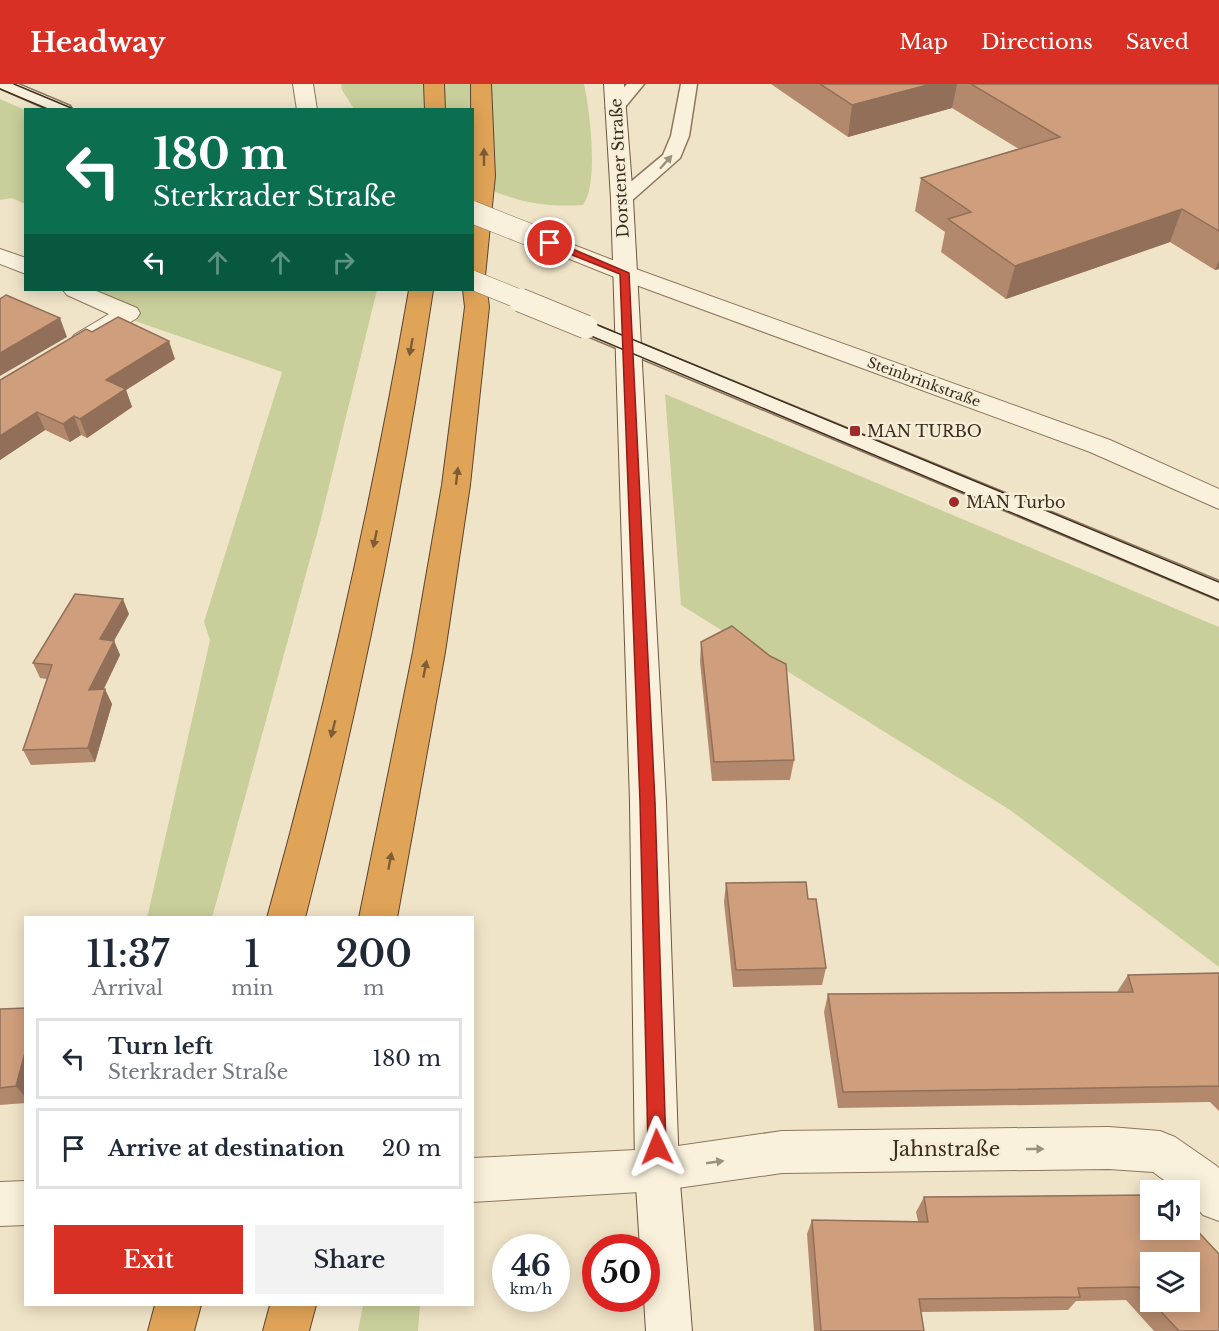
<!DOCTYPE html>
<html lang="en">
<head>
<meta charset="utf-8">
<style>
  :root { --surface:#fff; --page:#f2f2f3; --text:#1f2937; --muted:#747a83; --line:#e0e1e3; --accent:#d93025 }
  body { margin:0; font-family:"Libre Baskerville",serif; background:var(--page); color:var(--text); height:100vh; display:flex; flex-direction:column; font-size:22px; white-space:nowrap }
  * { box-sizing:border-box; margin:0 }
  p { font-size:20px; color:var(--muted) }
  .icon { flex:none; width:33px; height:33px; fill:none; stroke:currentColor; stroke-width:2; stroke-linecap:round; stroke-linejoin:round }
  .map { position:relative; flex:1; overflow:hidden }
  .panel { position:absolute; left:24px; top:832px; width:450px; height:390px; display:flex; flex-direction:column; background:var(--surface); border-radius:0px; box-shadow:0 3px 15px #0003 }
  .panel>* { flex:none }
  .top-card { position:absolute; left:24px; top:24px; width:450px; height:183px; border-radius:0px; box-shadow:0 3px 15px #0003; background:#0b6e4f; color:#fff; overflow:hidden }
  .tools { position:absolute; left:1140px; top:1096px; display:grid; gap:12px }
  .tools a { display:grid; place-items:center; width:60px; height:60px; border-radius:0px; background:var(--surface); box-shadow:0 3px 15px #0003; font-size:30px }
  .speed { position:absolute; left:492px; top:1150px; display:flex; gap:12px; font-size:30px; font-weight:700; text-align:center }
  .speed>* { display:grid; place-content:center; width:78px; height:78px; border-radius:50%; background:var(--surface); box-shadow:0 3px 15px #0003; line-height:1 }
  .speed small { font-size:15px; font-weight:400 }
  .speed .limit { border:9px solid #d22; background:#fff; color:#111 }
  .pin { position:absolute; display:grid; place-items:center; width:51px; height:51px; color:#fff; margin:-26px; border:3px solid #fff; border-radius:50%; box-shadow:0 2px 6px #0007 }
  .me { position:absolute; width:66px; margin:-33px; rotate:358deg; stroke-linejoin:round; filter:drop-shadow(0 0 4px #0008) }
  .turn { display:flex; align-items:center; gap:21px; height:126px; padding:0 30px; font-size:27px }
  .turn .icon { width:78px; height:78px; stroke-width:2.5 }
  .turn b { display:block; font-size:42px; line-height:51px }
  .lanes { display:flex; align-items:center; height:57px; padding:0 30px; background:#0003; justify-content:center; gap:30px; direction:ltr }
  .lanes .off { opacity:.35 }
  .eta { display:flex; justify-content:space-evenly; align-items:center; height:102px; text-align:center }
  .eta b { font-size:36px; font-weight:600; line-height:42px }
  .action { display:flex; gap:12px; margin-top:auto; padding:12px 30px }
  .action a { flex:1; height:69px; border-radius:0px; background:var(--accent); color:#fff; font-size:24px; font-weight:600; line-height:69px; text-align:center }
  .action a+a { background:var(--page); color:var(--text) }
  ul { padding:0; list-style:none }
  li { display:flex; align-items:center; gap:18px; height:81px; margin:0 12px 9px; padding:0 18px; border:3px solid var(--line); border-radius:0px }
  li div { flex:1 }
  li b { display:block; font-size:22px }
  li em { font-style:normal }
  header { display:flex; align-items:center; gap:36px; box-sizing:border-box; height:84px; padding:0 30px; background:var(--accent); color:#fff }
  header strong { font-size:28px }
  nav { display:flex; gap:33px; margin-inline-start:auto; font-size:21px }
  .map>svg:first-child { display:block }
  .green { fill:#c9cf9b }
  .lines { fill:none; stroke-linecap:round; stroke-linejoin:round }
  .service-casing { stroke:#8d765c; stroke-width:3 }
  .minor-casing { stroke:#8d765c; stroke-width:2 }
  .tertiary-casing { stroke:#8d765c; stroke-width:2 }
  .secondary-casing { stroke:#6f573f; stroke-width:2 }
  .motorway-casing { stroke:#5b4430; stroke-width:2 }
  .service { fill:#faf1dc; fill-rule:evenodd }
  .minor { fill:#faf1dc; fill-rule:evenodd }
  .tertiary { fill:#faf1dc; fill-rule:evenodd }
  .secondary { fill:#faf1dc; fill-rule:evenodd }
  .motorway { fill:#e0a458; fill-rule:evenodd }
  .tram { stroke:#3d2e20; stroke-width:1.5 }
  .service-bridge-far1-casing { stroke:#8d765c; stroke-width:20; stroke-linecap:butt }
  .service-bridge-casing { stroke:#8d765c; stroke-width:25; stroke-linecap:butt }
  .tertiary-bridge-casing { stroke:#8d765c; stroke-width:23; stroke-linecap:butt }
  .service-bridge-far1 { stroke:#faf1dc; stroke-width:19 }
  .service-bridge { stroke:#faf1dc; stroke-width:23 }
  .tertiary-bridge { stroke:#faf1dc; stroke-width:22 }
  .wall { fill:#b2896c; fill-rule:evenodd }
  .shaded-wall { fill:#916f58 }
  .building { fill:#cf9f7d; stroke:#916f58; stroke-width:1.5 }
  .oneway { fill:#7e5d36 }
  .oneway2 { fill:#9c907e }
  .route { fill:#d93025; stroke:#8d1f18; stroke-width:1.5 }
  .poi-dot { fill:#9e2a2b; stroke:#f7eed8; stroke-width:2 }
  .labels { text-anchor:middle; stroke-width:5; stroke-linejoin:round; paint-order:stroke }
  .far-street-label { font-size:14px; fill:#3d2e20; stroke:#f7eed8 }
  .street-label { font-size:16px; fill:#3d2e20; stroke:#f7eed8 }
  .poi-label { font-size:16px; fill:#3d2e20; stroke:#f7eed8; text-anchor:start }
  .near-street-label { font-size:20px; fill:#3d2e20; stroke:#f7eed8 }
</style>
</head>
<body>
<header>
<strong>Headway</strong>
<nav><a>Map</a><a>Directions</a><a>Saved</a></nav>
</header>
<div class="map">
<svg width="1219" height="1247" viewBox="0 0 1219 1247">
  <rect width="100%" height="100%" fill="#f0e4c8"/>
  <g class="green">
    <path d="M341,0H584C590,27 599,99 583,121C537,124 514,116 473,99L472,26L354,25L342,6Z"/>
    <path d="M0,15L25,26V120L12,114L0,116Z"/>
    <path d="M62,206H377L321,435L212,834H147L210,556L204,538L282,288L138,238Z"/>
    <path d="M665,310L1219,543V883L1010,726L681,521Z"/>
    <path d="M363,1221H420L418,1247H358Z"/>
  </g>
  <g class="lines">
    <g class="service-casing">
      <g id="service">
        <path d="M0,0H18L70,22L72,26H49L0,4Z"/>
        <path d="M627,0H644L621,28H609L606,24Z"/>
        <path d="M681,0H697L689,52L680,74L629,119H615L613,115L615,111L663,71L671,52Z"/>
        <path d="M586,237L1219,497V516L578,248L575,243L578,238Z"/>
      </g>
    </g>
    <g class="minor-casing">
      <g id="minor">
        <path d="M0,165L26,174V190L0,180Z"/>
        <path d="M63,206H94L137,224L140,229L137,234C119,245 95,267 74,261L71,256L74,251L109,230L67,211Z"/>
        <path d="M1109,1043L1160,1047L1175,1053L1214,1080L1219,1084V1137L1203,1131L1190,1116V1107H1179L1153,1088L1109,1085L782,1089L657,1107L472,1118V1074L657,1065L782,1047Z"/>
        <path d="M26,1097V1141L0,1142V1098Z"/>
      </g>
    </g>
    <g class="tertiary-casing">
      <g id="tertiary">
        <path d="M293,0H313L317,26H297Z"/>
        <path d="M530,144L633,184L1110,356L1219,405V425L1090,368L617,194L522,156L519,151L522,146Z"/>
      </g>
    </g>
    <g class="secondary-casing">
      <path id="secondary" d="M604,0H624L633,115L666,718L679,1086L692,1247H646L644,1215H646V1164H640L635,1086L630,718L611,115Z"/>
    </g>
    <g class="motorway-casing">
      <g id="motorway">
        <path d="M424,0H444L445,26H425Z"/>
        <path d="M471,0H491L495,92L485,192L489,223L470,401L445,568L397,834H359L413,568L442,401L465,223L463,206H472Z"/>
        <path d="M409,206H433C401,418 358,627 305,834H267C325,627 372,418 409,206Z"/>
        <path d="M155,1221H201L194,1247H148Z"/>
        <path d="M270,1221H316L309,1247H263Z"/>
      </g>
    </g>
    <use href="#service" class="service"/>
    <use href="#minor" class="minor"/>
    <use href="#tertiary" class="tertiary"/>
    <use href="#secondary" class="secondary"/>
    <use href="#motorway" class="motorway"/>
    <g class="tram">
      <path d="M14,0L76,26"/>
      <path d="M0,5L50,26"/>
      <path d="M472,189L1219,498"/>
      <path d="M472,202L1219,516"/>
    </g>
    <g class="service-bridge-far1-casing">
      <path id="service-bridge-far1" d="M472,196L524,217"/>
    </g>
    <g class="service-bridge-casing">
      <path id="service-bridge" d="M520,216L586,243"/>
    </g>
    <g class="tertiary-bridge-casing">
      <path id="tertiary-bridge" d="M472,128L530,151"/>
    </g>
    <use href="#service-bridge-far1" class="service-bridge-far1"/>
    <use href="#service-bridge" class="service-bridge"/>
    <use href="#tertiary-bridge" class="tertiary-bridge"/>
  </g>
  <g class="wall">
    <path d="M771,0H1219V185L1215,186L1170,158L1006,215L941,168L945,148L915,127L921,94L1019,65L952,24L848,53Z"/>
    <path d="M92,248L175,275L126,306L132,323L87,354L81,351L70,358L45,346L0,376V296L2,295Z"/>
    <path d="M129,530L114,557L120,571L104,605L112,620L95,678L31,681L23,666L47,595L40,594L33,579Z"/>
    <path d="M701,558L794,676L790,696L712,697L700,578Z"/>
    <path d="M726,799L808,815L826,884L822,901L733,903L724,818Z"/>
    <path d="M1219,889V1027L1210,1018L838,1024L824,928L828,910L1117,908L1128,891Z"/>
    <path d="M26,924V1019L0,1021V925Z"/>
    <path d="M1150,1111L1219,1247H1154L1126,1216L1076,1217L1068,1226L921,1228L924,1247H814L807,1150L812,1136L918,1137L916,1128L924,1113ZM1150,1179L1190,1218H1150Z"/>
  </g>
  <g class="shaded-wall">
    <path d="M931,0H957L952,24L848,53L852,21Z"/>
    <path d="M1182,125L1170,158L1006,215L1015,182Z"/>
    <path d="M1219,176V185L1215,186Z"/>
    <path d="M60,234L67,253L0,292V269Z"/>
    <path d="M169,257L175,275L126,306L132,323L87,354L80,335L106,296Z"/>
    <path d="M37,328L45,346L0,376V352Z"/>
    <path d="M74,332L81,351L70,358L63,340Z"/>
    <path d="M123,515L129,530L106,570L100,555Z"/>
    <path d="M114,557L120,571L96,620L89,606Z"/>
    <path d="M105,605L112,620L95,678L88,664Z"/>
    <path d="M26,965V1014L16,1002Z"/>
  </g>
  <g class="building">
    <path d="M820,0H931L852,21Z"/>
    <path d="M971,0H1219V147L1182,125L1015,182L948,135L971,128L921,94L1060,53Z"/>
    <path d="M6,211L60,234L0,269V215Z"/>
    <path d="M118,233L169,257L106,296L126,305L80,335L74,332L63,340L37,328L0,352V296L2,295L86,245L92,248Z"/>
    <path d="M75,510L123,515L100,555L114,557L89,606L105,605L88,664L23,666L52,581L33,579Z"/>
    <path d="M732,542L770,572L786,580L794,676L714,678L701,558Z"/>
    <path d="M806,798L808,815H816L826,884L736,886L726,799Z"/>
    <path d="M1219,889V1002L843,1008L828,910L1133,908L1128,891Z"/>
    <path d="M26,924V965L16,1002L0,1004V925Z"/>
    <path d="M1150,1111V1146H1190V1139L1219,1170V1247H1179L1152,1218H1190V1179H1150V1216L1139,1203L1078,1204L1080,1213L919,1215L924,1247H821L812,1136L928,1138L924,1113Z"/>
  </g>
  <defs><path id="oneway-solid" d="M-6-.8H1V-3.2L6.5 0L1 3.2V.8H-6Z" transform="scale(1.5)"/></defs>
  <g class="oneway">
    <use href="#oneway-solid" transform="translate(484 73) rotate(-90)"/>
    <use href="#oneway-solid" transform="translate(411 263) rotate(100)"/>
    <use href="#oneway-solid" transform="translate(457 392) rotate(-83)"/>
    <use href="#oneway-solid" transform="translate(375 455) rotate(102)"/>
    <use href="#oneway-solid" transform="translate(425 585) rotate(-79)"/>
    <use href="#oneway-solid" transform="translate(333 645) rotate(104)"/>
    <use href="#oneway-solid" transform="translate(390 777) rotate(-79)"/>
  </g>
  <g class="oneway2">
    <use href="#oneway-solid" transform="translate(666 78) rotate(-48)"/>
    <use href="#oneway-solid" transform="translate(1035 1065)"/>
    <use href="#oneway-solid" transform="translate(715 1078) rotate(-8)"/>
  </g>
  <path class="route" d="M547,157H554L629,189L655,718L666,1063L663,1069L657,1072L650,1069L648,1063L640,718L620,190L547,161Z"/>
  <g class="poi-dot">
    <rect x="849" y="341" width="12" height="12" rx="3"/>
    <circle cx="954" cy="418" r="6"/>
  </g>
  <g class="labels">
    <g class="far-street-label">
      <text transform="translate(924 298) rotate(20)" y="5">Steinbrinkstraße</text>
    </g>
    <g class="street-label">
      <text transform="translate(619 84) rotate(-93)" y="6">Dorstener Straße</text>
    </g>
    <g class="poi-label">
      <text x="867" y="353">MAN TURBO</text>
      <text x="966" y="424">MAN Turbo</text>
    </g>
    <g class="near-street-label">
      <text x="946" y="1072">Jahnstraße</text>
    </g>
  </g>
</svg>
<div class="tools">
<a><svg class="icon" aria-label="sound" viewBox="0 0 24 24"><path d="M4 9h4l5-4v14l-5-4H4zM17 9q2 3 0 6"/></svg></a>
<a><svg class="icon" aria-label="layers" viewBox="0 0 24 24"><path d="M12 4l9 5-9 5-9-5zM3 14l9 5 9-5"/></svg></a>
</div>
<div class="speed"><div>46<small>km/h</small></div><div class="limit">50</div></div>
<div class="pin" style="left:550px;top:159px;background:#d93025"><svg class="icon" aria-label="arrive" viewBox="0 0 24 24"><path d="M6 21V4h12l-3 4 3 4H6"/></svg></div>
<svg class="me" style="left:657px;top:1063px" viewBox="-20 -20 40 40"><path d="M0-17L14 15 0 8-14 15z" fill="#d93025" stroke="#fff" stroke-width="4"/></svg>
<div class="top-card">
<div class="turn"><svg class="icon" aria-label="left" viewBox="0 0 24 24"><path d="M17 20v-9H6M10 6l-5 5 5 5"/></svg><div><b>180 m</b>Sterkrader Straße</div></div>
<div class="lanes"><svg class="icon" aria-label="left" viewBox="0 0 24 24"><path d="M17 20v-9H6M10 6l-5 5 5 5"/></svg><svg class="icon off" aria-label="ahead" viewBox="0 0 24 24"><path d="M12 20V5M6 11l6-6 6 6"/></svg><svg class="icon off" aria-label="ahead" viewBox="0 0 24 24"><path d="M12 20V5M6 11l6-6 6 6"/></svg><svg class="icon off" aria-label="right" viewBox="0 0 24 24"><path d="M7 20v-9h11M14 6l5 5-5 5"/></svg></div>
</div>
<section class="panel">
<div class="eta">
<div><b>11:37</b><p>Arrival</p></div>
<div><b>1</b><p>min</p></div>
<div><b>200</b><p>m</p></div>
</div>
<ul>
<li><svg class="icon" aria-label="left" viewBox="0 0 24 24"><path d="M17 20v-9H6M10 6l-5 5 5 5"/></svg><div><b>Turn left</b><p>Sterkrader Straße</p></div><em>180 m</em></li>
<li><svg class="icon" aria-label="arrive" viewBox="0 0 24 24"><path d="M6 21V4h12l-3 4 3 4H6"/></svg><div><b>Arrive at destination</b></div><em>20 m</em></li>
</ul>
<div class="action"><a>Exit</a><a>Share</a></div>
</section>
</div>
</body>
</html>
